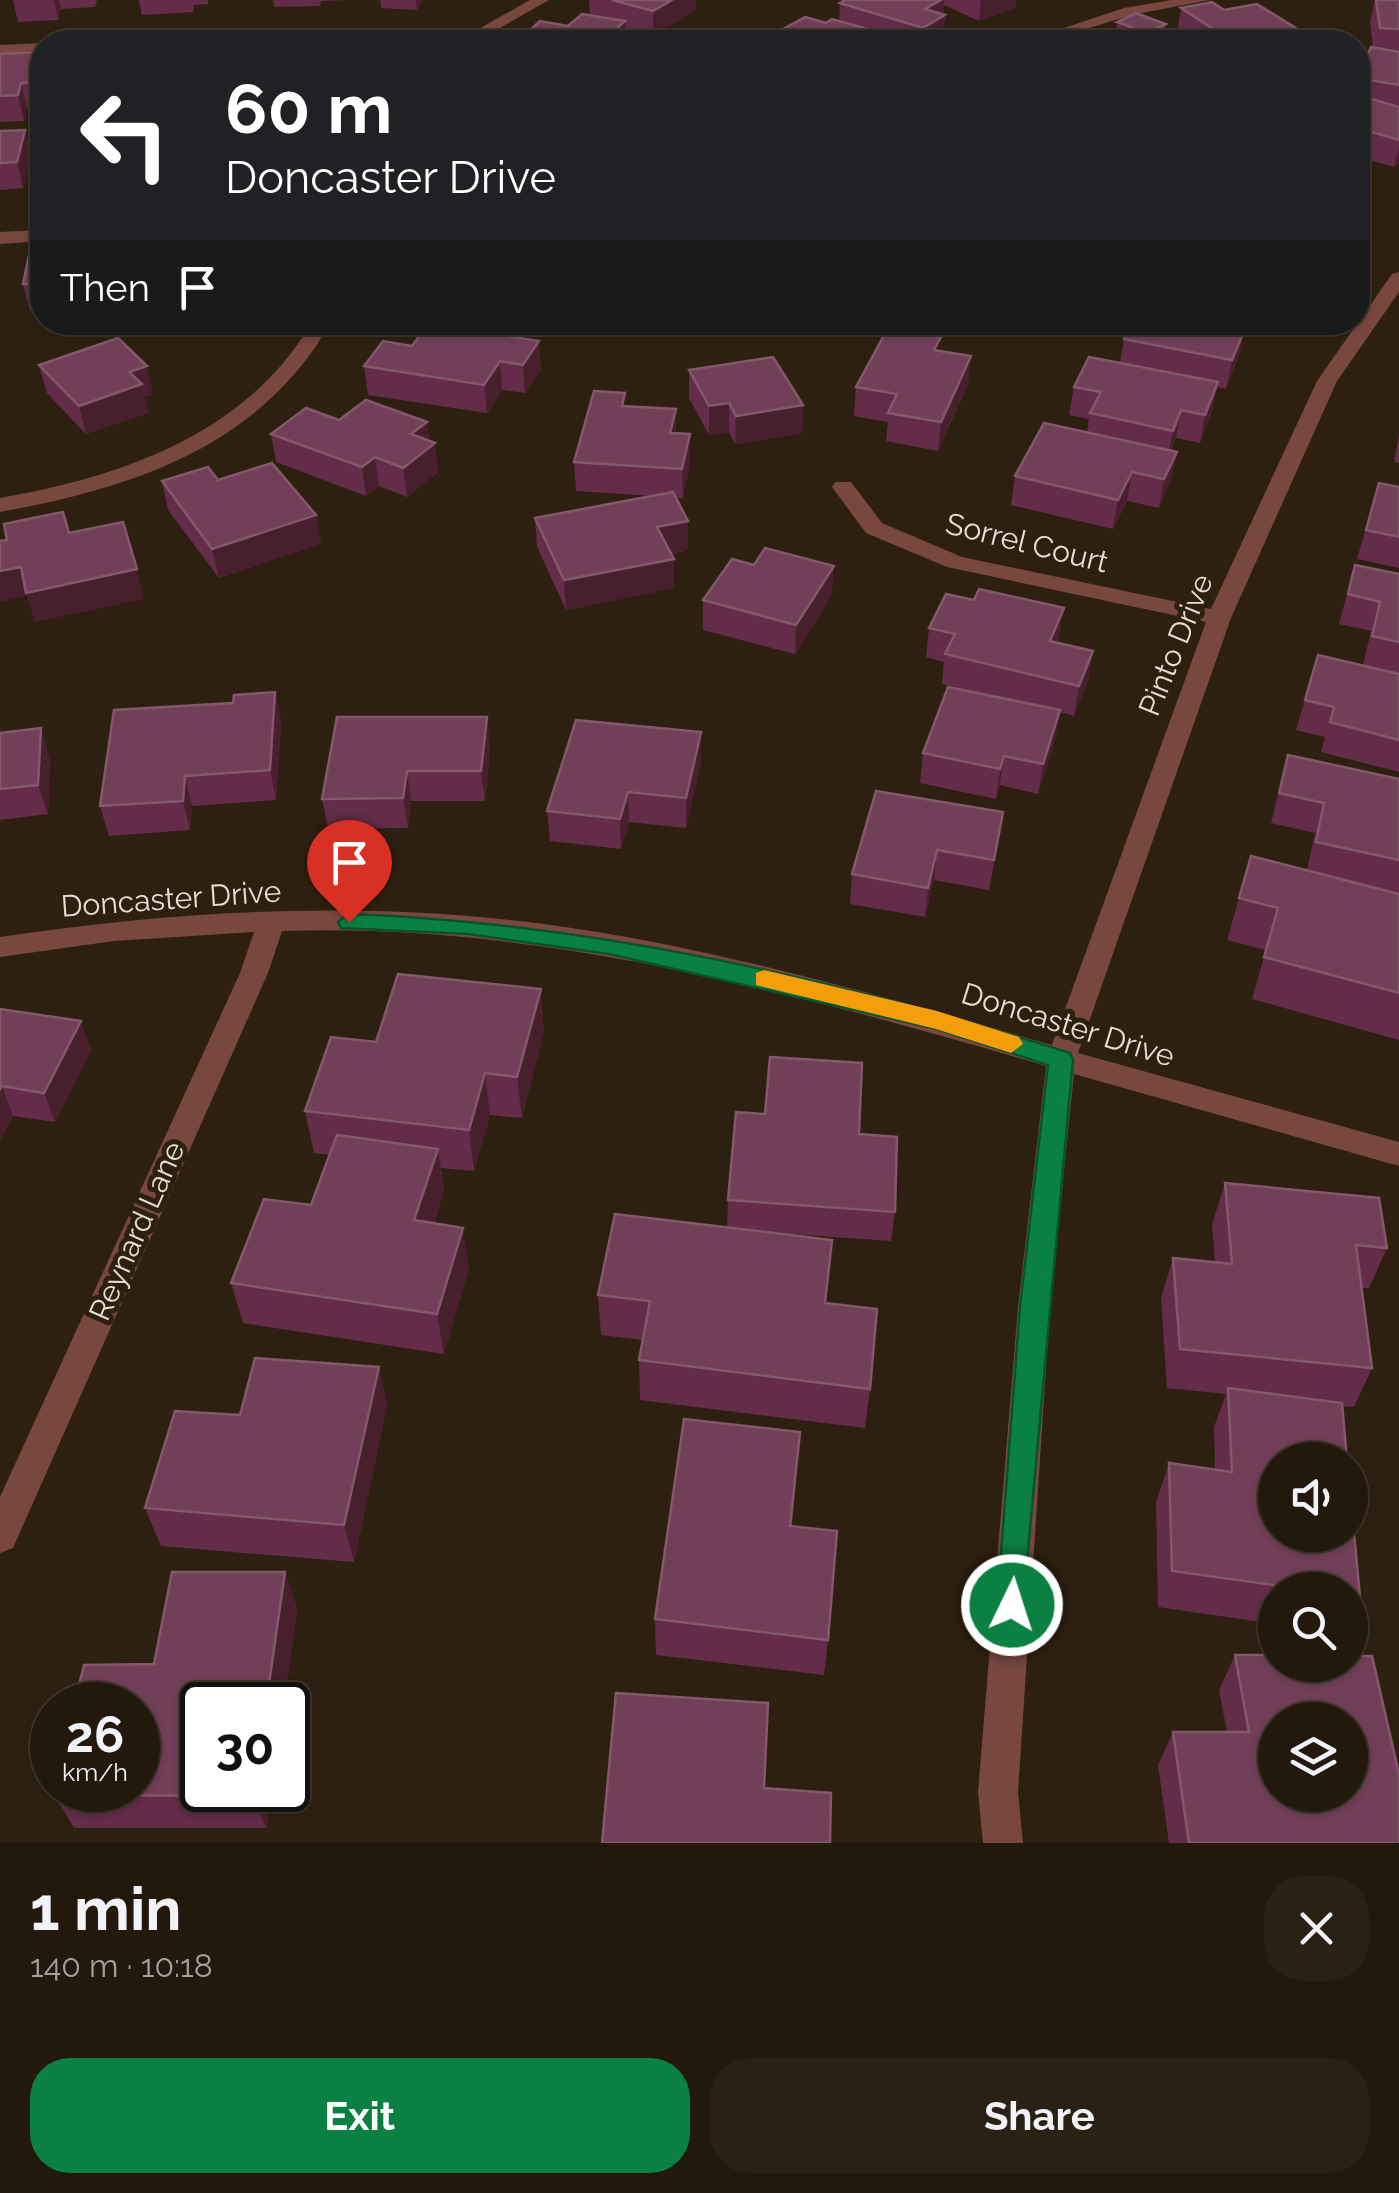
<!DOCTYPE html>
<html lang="en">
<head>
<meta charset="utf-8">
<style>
  :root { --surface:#22180c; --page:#2a2115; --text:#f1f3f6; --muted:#a2a09d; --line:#3f372d; --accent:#0b8043 }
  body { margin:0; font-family:Raleway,sans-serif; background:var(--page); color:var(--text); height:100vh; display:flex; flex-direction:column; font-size:38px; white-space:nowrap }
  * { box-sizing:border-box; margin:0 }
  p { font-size:32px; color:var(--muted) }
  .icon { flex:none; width:55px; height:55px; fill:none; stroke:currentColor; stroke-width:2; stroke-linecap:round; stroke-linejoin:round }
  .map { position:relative; height:1843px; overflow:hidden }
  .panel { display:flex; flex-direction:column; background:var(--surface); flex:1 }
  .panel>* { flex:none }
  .top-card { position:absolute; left:30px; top:30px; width:1340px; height:305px; border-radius:40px; box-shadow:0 2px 8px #0004,0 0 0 2px var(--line); background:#202124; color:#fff; overflow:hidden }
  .controls { position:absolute; left:1258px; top:1442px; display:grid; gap:20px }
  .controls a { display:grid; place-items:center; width:110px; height:110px; border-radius:50%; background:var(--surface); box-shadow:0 2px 8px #0004,0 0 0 2px var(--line); font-size:50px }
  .speed { position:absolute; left:30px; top:1682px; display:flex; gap:20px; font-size:50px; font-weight:700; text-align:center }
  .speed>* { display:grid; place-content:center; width:130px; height:130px; border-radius:50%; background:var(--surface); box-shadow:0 2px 8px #0004,0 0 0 2px var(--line); line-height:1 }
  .speed small { font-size:25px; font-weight:400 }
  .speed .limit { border:5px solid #111; border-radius:15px; background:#fff; color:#111 }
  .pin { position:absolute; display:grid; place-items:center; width:85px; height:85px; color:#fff; margin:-102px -42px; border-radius:50% 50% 50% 0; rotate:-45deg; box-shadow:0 0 10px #0007 }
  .pin .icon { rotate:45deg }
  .me { position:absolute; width:110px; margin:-55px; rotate:4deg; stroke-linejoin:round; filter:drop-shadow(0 0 8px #0008) }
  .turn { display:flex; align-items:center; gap:35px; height:210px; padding:0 30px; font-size:45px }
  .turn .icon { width:130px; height:130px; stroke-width:2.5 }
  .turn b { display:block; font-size:70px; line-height:85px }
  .then { display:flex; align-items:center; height:95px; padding:0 30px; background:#0003; gap:20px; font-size:38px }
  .round { display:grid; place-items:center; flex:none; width:105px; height:105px; border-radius:40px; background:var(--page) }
  .head { display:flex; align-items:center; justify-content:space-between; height:170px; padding:0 30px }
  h1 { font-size:60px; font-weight:700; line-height:75px }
  .cta { display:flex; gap:20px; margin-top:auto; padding:20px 30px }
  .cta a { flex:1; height:115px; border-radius:40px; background:var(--accent); color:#fff; font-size:40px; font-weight:700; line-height:115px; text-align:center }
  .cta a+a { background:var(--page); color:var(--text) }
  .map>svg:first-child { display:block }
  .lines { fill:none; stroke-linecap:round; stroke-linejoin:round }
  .minor { fill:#78483f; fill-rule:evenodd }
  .wall { fill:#632c48 }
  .shaded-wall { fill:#481f2c }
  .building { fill:#713f57; stroke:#83586b; stroke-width:2.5; fill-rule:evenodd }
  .route { fill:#0b8043; stroke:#07532c; stroke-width:2.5 }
  .slow { fill:#f59e0b }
  .labels { text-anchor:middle; stroke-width:10; stroke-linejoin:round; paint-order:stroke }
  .street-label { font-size:30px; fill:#e6ddd3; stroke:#2e2010 }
</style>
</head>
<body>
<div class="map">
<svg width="1399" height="1843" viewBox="0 0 1399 1843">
  <rect width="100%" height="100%" fill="#2e2010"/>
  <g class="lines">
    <g class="minor">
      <path d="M530,0H549L475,42H456Z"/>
      <path d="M1172,0H1210L1131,15L1045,42H1022L1124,8Z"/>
      <path d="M317,29L420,37L428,42H148L156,37Z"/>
      <path d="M42,43V53L0,55V45Z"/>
      <path d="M42,230V241L0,244V232Z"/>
      <path d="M1399,272V292L1337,381L1231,618L1078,1053L1399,1142V1166L1074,1074L1050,1307L1018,1792L1023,1843H983L978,1792L1018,1307L1046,1066C796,993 545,923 282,931L268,973L13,1548L0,1553V1497L240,973L254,932L114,941L0,957V937C180,910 363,900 544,924C716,947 884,997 1052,1045L1206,622L947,567L866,533L832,487L835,482H851L882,523L962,557L1211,609L1317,381L1392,274Z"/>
      <path d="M312,322H331C261,446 133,488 0,512V498C121,477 247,434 312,322Z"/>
    </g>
  </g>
  <g class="wall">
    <path d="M13,0H97L95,7L61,9L58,20L18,22Z"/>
    <path d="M139,0H208V4L194,5L193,12L142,15Z"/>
    <path d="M273,0H349L321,1L320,6L274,7Z"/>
    <path d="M380,0H423L417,10L381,8Z"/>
    <path d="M589,0H696V10L653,36L625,28V42H522V37L568,26L590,15Z"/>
    <path d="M845,0H1016L1015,8L979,21L944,5L943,15H945L943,40L939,42H776V33L839,21L840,3Z"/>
    <path d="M1375,0H1399V162L1394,167L1358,157V75L1373,47L1370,21Z"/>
    <path d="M1181,8L1224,10L1302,32L1300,42H1075L1115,35L1117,22L1166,24L1164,32L1189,41L1177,33Z"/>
    <path d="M0,54L42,59V107L27,108L24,121L0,122Z"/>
    <path d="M25,130L31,156L23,188L0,190V131Z"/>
    <path d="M42,241V311H30L23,284Z"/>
    <path d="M431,322H495V330L470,331L541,369L525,393L502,390L487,413L368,395L364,366L412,346L431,325Z"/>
    <path d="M1225,328L1244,331L1238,359L1226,389L1217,387L1212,411L1200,443L1176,438L1171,450L1177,452L1171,480L1159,508L1127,501L1113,529L1011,505L1015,476L1087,432L1089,419L1069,415L1074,387L1120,363L1124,339Z"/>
    <path d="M940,351L968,385L938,451L886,441L888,422L854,416L856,387Z"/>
    <path d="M39,365L153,394L144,397L148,413L86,434L47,393Z"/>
    <path d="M689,370L803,405L802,433L735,444L729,432L709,435L689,398Z"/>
    <path d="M626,406L676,433L690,463L683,498H676L688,550L671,554L674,588L566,610L537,547L535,518L653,496L576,491L574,462Z"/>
    <path d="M339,420L427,422L429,441L435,443L438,472L407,497L379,486L366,496L276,462L271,434Z"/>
    <path d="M1399,435V463L1394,462Z"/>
    <path d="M162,481L316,515L321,544L219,578L168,510Z"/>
    <path d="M1379,483L1399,487V568L1357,559Z"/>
    <path d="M754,565L832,595L795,654L703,630V600Z"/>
    <path d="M1355,565L1399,574V772L1321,752L1325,737L1296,730L1318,655L1363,665L1371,631L1339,624Z"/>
    <path d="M929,628L1059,638L1057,643L1093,651L1088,680L1074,716L1060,712L1055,740L1038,794L1000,785L996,799L920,783L923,753L1010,700L942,684L944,662L926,657Z"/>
    <path d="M275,692L281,722L276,800L192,806L190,830L109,836L100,806L233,703Z"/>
    <path d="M337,717L490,747L485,801H411L408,828L328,829L322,799Z"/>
    <path d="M0,733L50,758L48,814L0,820Z"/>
    <path d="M1288,755L1399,779V893L1356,883L1399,894V1040L1252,999L1266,950L1227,940L1251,856L1307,870L1315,833L1271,823Z"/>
    <path d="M701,762L686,828L629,822L621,849L550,841L547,811Z"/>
    <path d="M876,791L998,842L989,890L934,880L925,917L850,904L852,874Z"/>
    <path d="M0,1009L91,1050L55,1122L13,1116L0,1141Z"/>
    <path d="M544,1032L522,1118L490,1115L474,1171L441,1168L444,1190L434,1223L469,1268L444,1354L243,1323L231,1283L311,1205L330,1155L314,1153L305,1111L376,1042Z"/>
    <path d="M859,1134L895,1212L891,1241L764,1232L827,1303L870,1389L865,1428L640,1400L639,1360L643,1340L601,1335L598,1295L727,1227L728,1200Z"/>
    <path d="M1225,1183L1387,1248L1369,1288H1361L1372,1368L1354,1407L1342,1406L1360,1597L1350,1616V1590H1275V1624L1158,1607L1156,1502L1169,1463L1215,1470L1214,1427L1226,1394L1167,1388L1161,1298L1173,1258L1215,1262L1212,1224Z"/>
    <path d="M379,1367L387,1406L354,1562L161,1546L145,1508Z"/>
    <path d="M800,1432L792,1526L828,1640L824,1675L656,1655L655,1619Z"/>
    <path d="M285,1572L297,1609L284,1705H202L272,1790L266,1828H74L54,1795L154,1664Z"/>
    <path d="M1235,1655L1399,1843H1169L1158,1765L1173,1732H1227L1219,1690Z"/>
  </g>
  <g class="shaded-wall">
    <path d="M54,0H59L61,9L58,20Z"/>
    <path d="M416,0H423L417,10Z"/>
    <path d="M672,0H696V10L653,36V11Z"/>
    <path d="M941,0H944L943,17L945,15L943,40L939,42H922L925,9Z"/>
    <path d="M981,0H1016L1015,8L979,21Z"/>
    <path d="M625,21V42H601Z"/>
    <path d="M1302,32L1300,42H1251Z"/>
    <path d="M889,35L888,42H876Z"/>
    <path d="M21,83L27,108L24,121L18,95Z"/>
    <path d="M25,130L31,156L23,188L17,162Z"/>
    <path d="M1399,148V162L1394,167Z"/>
    <path d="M1368,173L1361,199L1358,203V182Z"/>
    <path d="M1244,331L1238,359L1226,389L1232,360Z"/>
    <path d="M539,341L541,369L525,393L523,365Z"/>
    <path d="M971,356L968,385L938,451L941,422Z"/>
    <path d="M500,361L502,390L487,413L484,385Z"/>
    <path d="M147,366L153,394L144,397L148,413L86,434L79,406L129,372Z"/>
    <path d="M1218,382L1212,411L1200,443L1205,415Z"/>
    <path d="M729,403V432L709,435V406Z"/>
    <path d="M803,405L802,433L735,444L736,416Z"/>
    <path d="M676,409V437L670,433Z"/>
    <path d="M1181,410L1176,438L1167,459L1173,431Z"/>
    <path d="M427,422L430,447L435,443L438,472L407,497L403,468L411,434Z"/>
    <path d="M690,434V463L683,498L682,469Z"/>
    <path d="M1177,452L1171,480L1159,508L1164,479Z"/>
    <path d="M375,457L379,486L366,496L362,467Z"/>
    <path d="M1132,472L1127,501L1113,529L1118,500Z"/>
    <path d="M316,515L321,544L219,578L212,549Z"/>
    <path d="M688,521V550L657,556V527Z"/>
    <path d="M674,559V588L566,610L564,580Z"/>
    <path d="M834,566L832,595L795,654L796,625Z"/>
    <path d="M21,567L137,569L144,599L35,622L27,596L0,602V571Z"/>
    <path d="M1064,608L1059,638L1046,671L1050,641Z"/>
    <path d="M1093,651L1088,680L1074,716L1079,686Z"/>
    <path d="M275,692L281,722L276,800L270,770Z"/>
    <path d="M1060,710L1055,740L1038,794L1043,764Z"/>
    <path d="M487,717L490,747L485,801L481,771Z"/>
    <path d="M41,728L50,758L48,814L38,785Z"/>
    <path d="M701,732V762L686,828V798Z"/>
    <path d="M1004,756L1000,785L996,799L1000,769Z"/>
    <path d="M407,771L411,801L408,828L403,798Z"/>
    <path d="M185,776L192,806L190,830L183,801Z"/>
    <path d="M628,792L629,822L621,849L620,819Z"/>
    <path d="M937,850L934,880L925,917L928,888Z"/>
    <path d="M541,989L544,1032L522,1118L517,1077Z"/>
    <path d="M81,1021L91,1050L55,1122L44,1093Z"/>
    <path d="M485,1073L490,1115L474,1171L469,1130Z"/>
    <path d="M2,1086L13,1116L0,1141V1089Z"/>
    <path d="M438,1149L444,1190L421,1261L414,1220Z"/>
    <path d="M463,1228L469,1268L444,1354L437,1314Z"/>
    <path d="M379,1367L387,1406L354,1562L344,1525Z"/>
    <path d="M285,1572L297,1609L284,1705H266Z"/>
    <path d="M253,1790H272L266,1828L252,1796Z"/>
  </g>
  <g class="building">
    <path d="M612,0H672L653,11Z"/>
    <path d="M845,0H941L925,9L945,15L923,28L840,3Z"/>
    <path d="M1376,0H1399V29L1380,28Z"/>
    <path d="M1212,2L1224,10L1257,4L1302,32L1251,42H1233L1181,8Z"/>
    <path d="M1136,13L1166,24L1155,29L1192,42H1075L1101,30L1115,35L1132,27L1117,22Z"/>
    <path d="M582,14L625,21L601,42H554L522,37L540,21L568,26Z"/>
    <path d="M805,17L826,23L832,19L889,35L876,42H798L801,41L776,33Z"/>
    <path d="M301,37V42H249V39Z"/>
    <path d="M1371,47L1399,52V85L1358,78Z"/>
    <path d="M41,52L39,60L42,59V82L21,83L18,95L0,96V54Z"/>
    <path d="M1358,95L1399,107V140L1358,128Z"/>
    <path d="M25,130L17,162L0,163V131Z"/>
    <path d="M1358,170L1368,173L1358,182Z"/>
    <path d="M32,241H42V283L23,284Z"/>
    <path d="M1132,322H1225L1223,327L1244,331L1232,360L1124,339Z"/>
    <path d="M428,324L539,341L523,365L500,361L484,385L364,366L383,341L412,346Z"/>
    <path d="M888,328L941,337L934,350L971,356L941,422L888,413L897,394L856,387Z"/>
    <path d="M118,338L147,366L129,372L142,384L79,406L39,365Z"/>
    <path d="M773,357L803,405L736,416L729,403L709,406L689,370Z"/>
    <path d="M1089,357L1218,382L1205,415L1181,410L1173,431L1090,413L1101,392L1074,387Z"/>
    <path d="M594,391L625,393L622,406L676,409L670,433L690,434L682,469L574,462Z"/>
    <path d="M366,400L427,422L411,434L435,443L403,468L375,457L362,467L271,434L306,408L339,420Z"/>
    <path d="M1044,423L1177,452L1164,479L1132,472L1118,500L1015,476Z"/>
    <path d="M272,463L316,515L212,549L162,481L208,467L218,480Z"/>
    <path d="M1379,483L1399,487V537L1366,530Z"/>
    <path d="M673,492L688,521L657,527L674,559L564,580L535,518Z"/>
    <path d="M63,512L69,533L123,522L137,569L26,593L21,567L0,571V541L7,540L4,524Z"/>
    <path d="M765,548L834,566L796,625L703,600L732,559L754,565Z"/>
    <path d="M1355,565L1399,574V642L1372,636L1380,602L1348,594Z"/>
    <path d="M979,589L1064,608L1050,641L1093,651L1079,686L945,654L955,634L929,628L946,594L974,600Z"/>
    <path d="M1318,655L1399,674V740L1330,722L1334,707L1305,700Z"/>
    <path d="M948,687L1060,710L1043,764L1004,756L1000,769L923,753Z"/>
    <path d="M275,692L270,770L185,776L183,801L100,806L114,710L233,703L234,695Z"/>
    <path d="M337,717H487L481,771H407L403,798L322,799Z"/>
    <path d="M576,720L701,732L686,798L628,792L620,819L547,811Z"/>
    <path d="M41,728L38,785L0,789V733Z"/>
    <path d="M1288,755L1399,779V860L1316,842L1324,803L1279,793Z"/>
    <path d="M876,791L1003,812L994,860L937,850L928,888L852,874Z"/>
    <path d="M1251,856L1399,894V993L1264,957L1278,908L1239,898Z"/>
    <path d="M398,974L541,989L517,1077L485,1073L469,1130L305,1111L331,1037L376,1042Z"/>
    <path d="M0,1009L81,1021L44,1093L2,1086L0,1089Z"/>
    <path d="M770,1057L862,1063L859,1134L897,1137L895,1212L728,1200L736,1112L765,1114Z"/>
    <path d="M337,1135L438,1149L414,1220L463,1228L437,1314L231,1283L264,1199L311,1205Z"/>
    <path d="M1225,1183L1379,1198L1387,1248L1356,1245L1372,1368L1180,1349L1173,1258L1232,1264Z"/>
    <path d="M615,1214L832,1240L825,1303L877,1309L870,1389L639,1360L650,1301L598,1295Z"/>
    <path d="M255,1358L379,1367L344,1525L145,1508L175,1411L240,1415Z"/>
    <path d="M1228,1388L1342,1403L1347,1460H1275V1535H1350V1490L1360,1597L1350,1596V1590H1310L1172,1571L1169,1463L1232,1472Z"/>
    <path d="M684,1419L800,1432L790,1526L837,1531L828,1640L655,1619Z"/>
    <path d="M172,1572H285L266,1705H202V1790H253L252,1796L54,1795L55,1790H138V1705H74L84,1665L154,1664Z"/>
    <path d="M1235,1655H1275V1665H1350V1656H1372L1399,1774V1843H1189L1173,1732H1249ZM1275,1720H1350V1795H1275Z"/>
    <path d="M616,1693L768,1703L764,1788L831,1793L830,1843H602Z"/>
  </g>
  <path class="route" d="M349,914C594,923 837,979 1070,1053L1073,1060L1022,1616L1012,1620L1001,1616L997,1605L1020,1307L1048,1065L937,1029L609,954L468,934L341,928L338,922Z"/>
  <path class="slow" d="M764,970L937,1011L1019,1037L1023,1044L1011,1053L936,1029L756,985V973Z"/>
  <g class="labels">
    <g class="street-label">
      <text transform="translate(1027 543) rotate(14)" y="10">Sorrel Court</text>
      <text transform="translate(1176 645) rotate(-68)" y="10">Pinto Drive</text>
      <text transform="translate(171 899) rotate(-4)" y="10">Doncaster Drive</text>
      <text transform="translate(1068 1025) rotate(17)" y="10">Doncaster Drive</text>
      <text transform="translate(137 1231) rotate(-66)" y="10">Reynard Lane</text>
    </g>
  </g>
</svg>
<div class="controls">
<a><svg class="icon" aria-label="sound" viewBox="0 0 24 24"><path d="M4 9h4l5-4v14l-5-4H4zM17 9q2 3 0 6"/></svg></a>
<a><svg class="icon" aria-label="search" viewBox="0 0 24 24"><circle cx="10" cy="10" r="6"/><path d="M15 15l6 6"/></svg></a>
<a><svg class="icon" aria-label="layers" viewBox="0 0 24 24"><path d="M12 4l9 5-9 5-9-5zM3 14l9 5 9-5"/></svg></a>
</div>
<div class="speed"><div>26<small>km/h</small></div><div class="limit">30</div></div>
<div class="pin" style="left:349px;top:922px;background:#d93025"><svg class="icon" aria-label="arrive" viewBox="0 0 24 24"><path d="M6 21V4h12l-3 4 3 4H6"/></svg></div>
<svg class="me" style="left:1012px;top:1605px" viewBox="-20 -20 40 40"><circle r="17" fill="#0b8043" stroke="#fff" stroke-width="3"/><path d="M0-11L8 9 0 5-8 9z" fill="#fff"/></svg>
<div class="top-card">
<div class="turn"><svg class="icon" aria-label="left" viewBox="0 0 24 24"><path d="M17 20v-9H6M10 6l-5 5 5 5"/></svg><div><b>60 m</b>Doncaster Drive</div></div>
<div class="then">Then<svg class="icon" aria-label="arrive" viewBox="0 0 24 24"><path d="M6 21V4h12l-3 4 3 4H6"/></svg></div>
</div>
</div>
<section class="panel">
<div class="head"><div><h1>1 min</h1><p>140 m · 10:18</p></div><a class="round"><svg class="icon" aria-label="close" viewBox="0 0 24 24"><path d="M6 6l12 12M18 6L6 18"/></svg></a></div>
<div class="cta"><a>Exit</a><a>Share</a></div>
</section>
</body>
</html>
